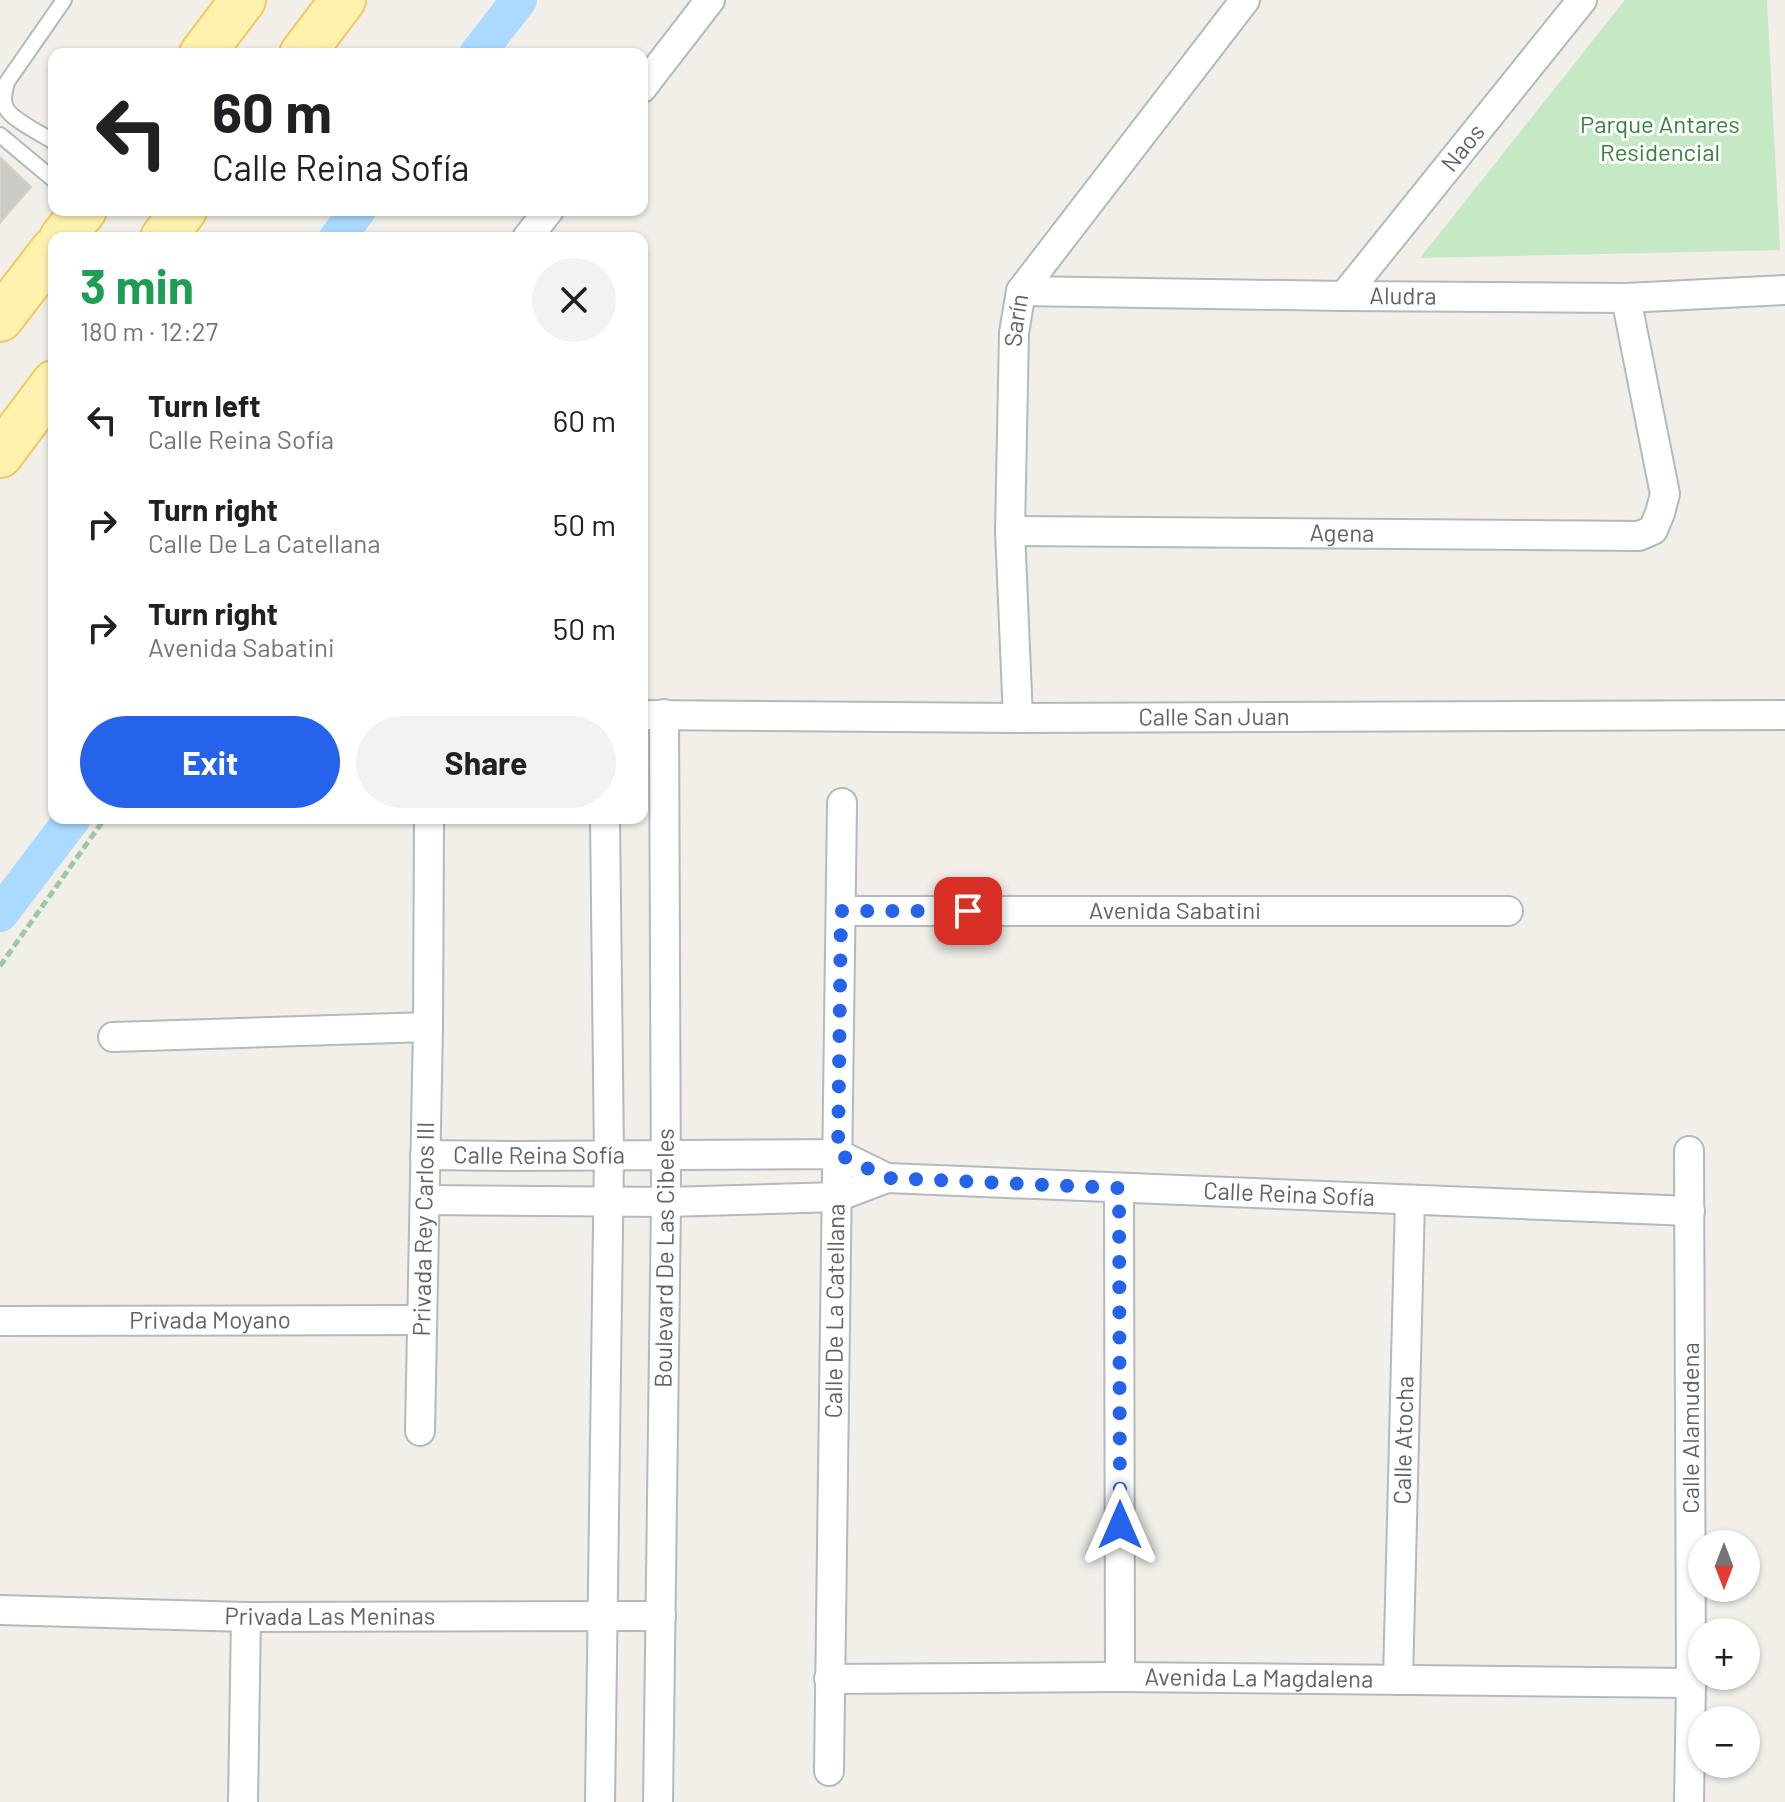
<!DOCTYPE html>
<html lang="en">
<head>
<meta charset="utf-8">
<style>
  :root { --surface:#fff; --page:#f2f2f2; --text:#202124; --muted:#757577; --accent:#2563eb }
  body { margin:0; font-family:Barlow,sans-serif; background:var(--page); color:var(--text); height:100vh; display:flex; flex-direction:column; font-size:30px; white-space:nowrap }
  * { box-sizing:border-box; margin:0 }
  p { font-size:26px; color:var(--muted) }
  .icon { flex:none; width:44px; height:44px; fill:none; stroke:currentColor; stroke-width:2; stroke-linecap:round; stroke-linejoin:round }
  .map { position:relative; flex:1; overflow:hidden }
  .panel { position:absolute; left:48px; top:232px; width:600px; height:592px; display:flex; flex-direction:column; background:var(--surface); border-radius:16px; box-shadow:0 2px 6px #0004 }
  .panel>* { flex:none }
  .hud { position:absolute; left:48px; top:48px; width:600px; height:168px; border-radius:16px; box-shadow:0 2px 6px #0004; background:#fff; color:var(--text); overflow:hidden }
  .needle { width:52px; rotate:180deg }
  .buttons { position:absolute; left:1688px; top:1530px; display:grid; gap:16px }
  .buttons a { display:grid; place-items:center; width:72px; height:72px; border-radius:50%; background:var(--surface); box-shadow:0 2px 6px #0004; font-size:40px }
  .pin { position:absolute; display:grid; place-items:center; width:68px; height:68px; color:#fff; margin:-34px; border-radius:16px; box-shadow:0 4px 12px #0006 }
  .me { position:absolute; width:88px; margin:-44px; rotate:0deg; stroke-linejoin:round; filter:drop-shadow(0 0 6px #0008) }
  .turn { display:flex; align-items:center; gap:28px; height:168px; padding:0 32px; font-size:36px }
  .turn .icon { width:104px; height:104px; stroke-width:2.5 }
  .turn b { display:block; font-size:56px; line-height:68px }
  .round { display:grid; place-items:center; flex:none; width:84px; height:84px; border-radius:42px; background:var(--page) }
  .headline { display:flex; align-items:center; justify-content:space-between; height:136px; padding:0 32px }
  h1 { font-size:48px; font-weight:700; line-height:60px; color:#1e9e55 }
  .button { display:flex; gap:16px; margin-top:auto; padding:16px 32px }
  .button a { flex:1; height:92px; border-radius:48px; background:var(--accent); color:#fff; font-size:32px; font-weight:700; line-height:92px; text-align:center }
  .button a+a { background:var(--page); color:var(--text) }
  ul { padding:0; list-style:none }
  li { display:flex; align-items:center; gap:24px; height:104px; padding:0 32px }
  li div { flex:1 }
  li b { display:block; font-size:30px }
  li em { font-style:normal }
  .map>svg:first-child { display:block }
  .green { fill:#c5e8c5 }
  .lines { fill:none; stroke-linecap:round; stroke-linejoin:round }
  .canal { stroke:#aadaff; stroke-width:36 }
  .building { fill:#cccac5; stroke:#d6d1c6; stroke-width:2 }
  .lane-casing { stroke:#b5b8bc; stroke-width:18 }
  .street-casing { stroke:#b5b8bc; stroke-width:32 }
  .primary-casing { stroke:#f2c960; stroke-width:48 }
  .path { stroke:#9cc7a9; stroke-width:5; stroke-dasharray:8 4; stroke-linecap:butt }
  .lane { stroke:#fff; stroke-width:14 }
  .street { stroke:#fff; stroke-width:28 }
  .primary { stroke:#fff2af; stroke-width:44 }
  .route { stroke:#2563eb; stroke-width:14; stroke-dasharray:0 25.2 }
  .labels { text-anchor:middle; stroke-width:6; stroke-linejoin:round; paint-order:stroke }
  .park-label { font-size:24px; fill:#348238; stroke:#fff }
  .street-label { font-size:24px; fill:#5f6368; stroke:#fff }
</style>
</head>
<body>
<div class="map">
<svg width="1785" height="1802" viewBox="0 0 1785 1802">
  <rect width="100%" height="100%" fill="#f1efe8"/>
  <path class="green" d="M1625,0H1767L1780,250L1420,258Z"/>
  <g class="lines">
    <g class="canal">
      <path d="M477,54L519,0"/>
      <path d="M337,238L358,210"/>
      <path d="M0,914L73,818"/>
    </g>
  </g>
  <path class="building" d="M0,157L31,187L0,223Z"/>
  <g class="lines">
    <g class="lane-casing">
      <g id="lane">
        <path d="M0,135L54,180"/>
        <path d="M54,142C42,134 12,120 6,108C2,100 5,90 7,82L64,0"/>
      </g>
    </g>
    <g class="street-casing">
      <g id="street">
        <path d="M642,88L710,0"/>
        <path d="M527,238L549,210"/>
        <path id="s1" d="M1021,291L1344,296L1626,298L1785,290"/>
        <path id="s2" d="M1344,296L1582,0"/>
        <path id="s3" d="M1010,531L1639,536L1653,530L1660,513L1665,494L1626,298"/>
        <path id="s4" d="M642,715L1018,718L1785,715"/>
        <path id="s5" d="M1018,718L1010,531L1014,333L1021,291L1245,0"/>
        <path id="s6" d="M841,911H1508"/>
        <path d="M113,1037L428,1027"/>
        <path id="s7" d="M425,1155L515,1156L838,1154L887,1178"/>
        <path d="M1119,1188L1120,1677"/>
        <path id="s8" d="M425,1200L666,1202L837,1197L887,1178L1690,1211"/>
        <path id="s9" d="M0,1321L421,1320"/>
        <path id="s10" d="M420,1431L428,1027L429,824"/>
        <path id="s11" d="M0,1610L246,1617L661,1616"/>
        <path id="s12" d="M829,1679L1120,1677L1691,1683"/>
        <path id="s13" d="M1398,1680L1410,1200"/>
        <path id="s14" d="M829,1771L842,803"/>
        <path d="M243,1802L246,1617"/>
        <path d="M600,1802L609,1155L605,818"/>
        <path id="s15" d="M658,1802L666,1202L664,714"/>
        <path d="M1689,1802L1691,1683L1689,1151"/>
      </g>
    </g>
    <g class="primary-casing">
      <g id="primary">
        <path d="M202,54L243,0"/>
        <path d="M302,54L343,0"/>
        <path d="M62,238L84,210"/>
        <path d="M163,238L184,210"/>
        <path d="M0,319L54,249"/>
        <path d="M0,455L54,383"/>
      </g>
    </g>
    <path class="path" d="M0,966L105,818"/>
    <use href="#lane" class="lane"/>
    <use href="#street" class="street"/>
    <use href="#primary" class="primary"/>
  </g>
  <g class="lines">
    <path class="route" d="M968,911H841L838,1154L887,1178L1119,1188L1120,1525"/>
  </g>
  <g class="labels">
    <g class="park-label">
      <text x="1660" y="133">Parque Antares<tspan x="1660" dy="28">Residencial</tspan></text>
    </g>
    <g class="street-label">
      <text dy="8" stroke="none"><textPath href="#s2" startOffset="190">Naos</textPath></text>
      <text dy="8" stroke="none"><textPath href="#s1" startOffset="382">Aludra</textPath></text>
      <text dy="8" stroke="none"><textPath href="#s5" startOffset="398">Sarín</textPath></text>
      <text dy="8" stroke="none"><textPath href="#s3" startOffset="332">Agena</textPath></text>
      <text dy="8" stroke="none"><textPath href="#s4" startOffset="572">Calle San Juan</textPath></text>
      <text dy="8" stroke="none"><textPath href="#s6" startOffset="334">Avenida Sabatini</textPath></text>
      <text dy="8" stroke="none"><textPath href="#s7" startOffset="114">Calle Reina Sofía</textPath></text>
      <text dy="8" stroke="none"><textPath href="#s8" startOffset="868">Calle Reina Sofía</textPath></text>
      <text dy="8" stroke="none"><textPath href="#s10" startOffset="202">Privada Rey Carlos III</textPath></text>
      <text dy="8" stroke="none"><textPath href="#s15" startOffset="544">Boulevard De Las Cibeles</textPath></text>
      <text dy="8" stroke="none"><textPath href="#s14" startOffset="460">Calle De La Catellana</textPath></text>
      <text dy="8" stroke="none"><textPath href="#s9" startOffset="210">Privada Moyano</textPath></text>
      <text transform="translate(1691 1428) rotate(-90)" y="8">Calle Alamudena</text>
      <text dy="8" stroke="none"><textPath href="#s13" startOffset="240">Calle Atocha</textPath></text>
      <text dy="8" stroke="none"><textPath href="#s11" startOffset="330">Privada Las Meninas</textPath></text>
      <text dy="8" stroke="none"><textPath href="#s12" startOffset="430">Avenida La Magdalena</textPath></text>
    </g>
  </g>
</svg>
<div class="buttons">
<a><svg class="needle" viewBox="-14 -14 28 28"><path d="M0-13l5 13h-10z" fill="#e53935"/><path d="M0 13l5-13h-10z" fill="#757577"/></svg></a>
<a>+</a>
<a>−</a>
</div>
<div class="pin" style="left:968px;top:911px;background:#d93025"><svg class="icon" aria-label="arrive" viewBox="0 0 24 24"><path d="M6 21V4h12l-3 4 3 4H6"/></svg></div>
<svg class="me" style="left:1120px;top:1525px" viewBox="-20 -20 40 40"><path d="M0-17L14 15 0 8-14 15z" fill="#2563eb" stroke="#fff" stroke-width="4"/></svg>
<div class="hud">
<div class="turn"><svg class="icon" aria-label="left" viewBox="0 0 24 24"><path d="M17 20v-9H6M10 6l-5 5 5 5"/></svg><div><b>60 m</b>Calle Reina Sofía</div></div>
</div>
<section class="panel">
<div class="headline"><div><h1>3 min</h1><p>180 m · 12:27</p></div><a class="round"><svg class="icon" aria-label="close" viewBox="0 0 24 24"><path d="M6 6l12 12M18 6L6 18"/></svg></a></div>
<ul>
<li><svg class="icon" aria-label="left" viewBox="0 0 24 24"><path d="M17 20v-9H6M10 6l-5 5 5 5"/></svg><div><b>Turn left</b><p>Calle Reina Sofía</p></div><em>60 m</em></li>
<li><svg class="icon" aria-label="right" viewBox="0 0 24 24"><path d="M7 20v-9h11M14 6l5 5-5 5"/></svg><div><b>Turn right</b><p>Calle De La Catellana</p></div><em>50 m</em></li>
<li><svg class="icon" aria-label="right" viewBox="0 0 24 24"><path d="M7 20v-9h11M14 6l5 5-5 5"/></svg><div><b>Turn right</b><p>Avenida Sabatini</p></div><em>50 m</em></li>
</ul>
<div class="button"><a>Exit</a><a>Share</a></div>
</section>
</div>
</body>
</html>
